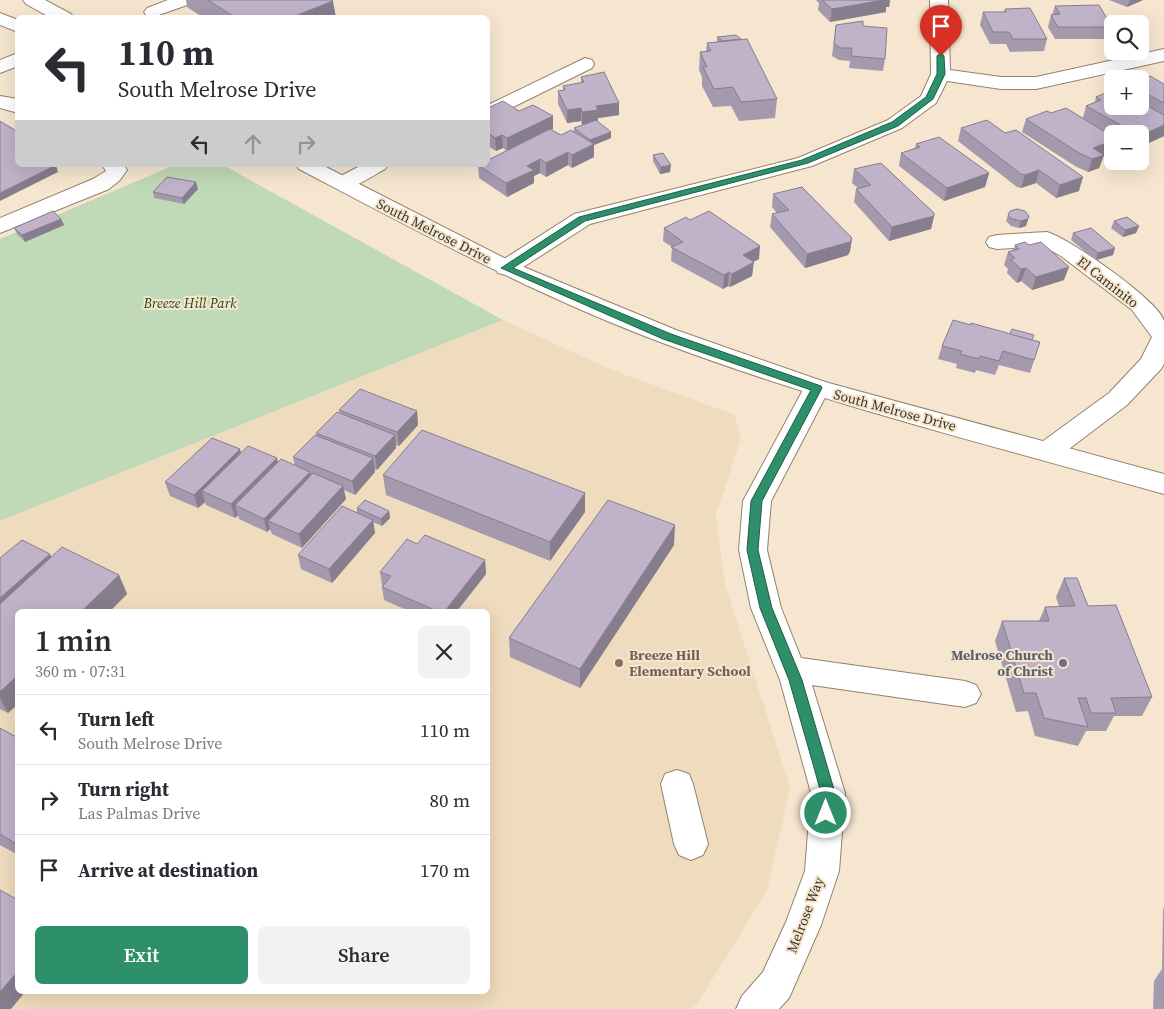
<!DOCTYPE html>
<html lang="en">
<head>
<meta charset="utf-8">
<style>
  :root { --surface:#fff; --page:#f2f2f3; --text:#2b2b33; --muted:#7c7c81; --line:#e1e1e2; --accent:#2d906b }
  body { margin:0; font-family:"Source Serif 4",serif; background:var(--page); color:var(--text); height:100vh; display:flex; flex-direction:column; font-size:19px; white-space:nowrap }
  * { box-sizing:border-box; margin:0 }
  p { font-size:16px; color:var(--muted) }
  .icon { flex:none; width:28px; height:28px; fill:none; stroke:currentColor; stroke-width:2; stroke-linecap:round; stroke-linejoin:round }
  .map { position:relative; flex:1; overflow:hidden }
  .details { position:absolute; left:15px; top:609px; width:475px; height:385px; display:flex; flex-direction:column; background:var(--surface); border-radius:8px; box-shadow:0 5px 20px #0002 }
  .details>* { flex:none }
  .top-card { position:absolute; left:15px; top:15px; width:475px; height:152px; border-radius:8px; box-shadow:0 5px 20px #0002; background:#fff; color:var(--text); overflow:hidden }
  .fabs { position:absolute; left:1104px; top:15px; display:grid; gap:10px }
  .fabs a { display:grid; place-items:center; width:45px; height:45px; border-radius:8px; background:var(--surface); box-shadow:0 5px 20px #0002; font-size:25px }
  .pin { position:absolute; display:grid; place-items:center; width:42px; height:42px; color:#fff; margin:-51px -21px; border-radius:50% 50% 50% 0; rotate:-45deg; box-shadow:0 0 5px #0007 }
  .pin .icon { rotate:45deg }
  .me { position:absolute; width:55px; margin:-28px; rotate:0deg; stroke-linejoin:round; filter:drop-shadow(0 0 4px #0008) }
  .turn { display:flex; align-items:center; gap:18px; height:105px; padding:0 20px; font-size:22px }
  .turn .icon { width:65px; height:65px; stroke-width:2.5 }
  .turn b { display:block; font-size:35px; line-height:42px }
  .lanes { display:flex; align-items:center; height:48px; padding:0 20px; background:#0003; justify-content:center; gap:25px; direction:ltr }
  .lanes .off { opacity:.35 }
  .round { display:grid; place-items:center; flex:none; width:52px; height:52px; border-radius:8px; background:var(--page) }
  .summary { display:flex; align-items:center; justify-content:space-between; height:85px; padding:0 20px }
  h1 { font-size:30px; font-weight:600; line-height:38px }
  .primary-button { display:flex; gap:10px; margin-top:auto; padding:10px 20px }
  .primary-button a { flex:1; height:58px; border-radius:8px; background:var(--accent); color:#fff; font-size:20px; font-weight:600; line-height:58px; text-align:center }
  .primary-button a+a { background:var(--page); color:var(--text) }
  ul { padding:0; list-style:none }
  li { display:flex; align-items:center; gap:15px; height:70px; padding:0 20px; border-top:1px solid var(--line) }
  li div { flex:1 }
  li b { display:block; font-size:19px }
  li em { font-style:normal }
  .map>svg:first-child { display:block }
  .built { fill:#efdbbd; fill-rule:evenodd }
  .green { fill:#c0d9b7 }
  .lines { fill:none; stroke-linecap:round; stroke-linejoin:round }
  .minor-casing { stroke:#91836e; stroke-width:2 }
  .major-casing { stroke:#91836e; stroke-width:2 }
  .minor { fill:#fff; fill-rule:evenodd }
  .major { fill:#fff; fill-rule:evenodd }
  .wall { fill:#a499ad }
  .shaded-wall { fill:#867d8d }
  .building { fill:#bfb2c9; stroke:#867d8d }
  .route { fill:#2d906b; stroke:#1d5e46 }
  .education-dot { fill:#8d6e63; stroke:#f6e6cf; stroke-width:2 }
  .worship-dot { fill:#6b7280; stroke:#f6e6cf; stroke-width:2 }
  .labels { text-anchor:middle; stroke-width:4; stroke-linejoin:round; paint-order:stroke }
  .street-label { font-size:14px; fill:#3c362d; stroke:#f6e6cf }
  .park-label { font-size:14px; font-style:italic; fill:#23490f; stroke:#f6e6cf }
  .education-label { font-size:14px; font-weight:bold; fill:#785e54; stroke:#f6e6cf; text-anchor:start }
  .worship-label { font-size:14px; font-weight:bold; fill:#5b616d; stroke:#f6e6cf; text-anchor:end }
</style>
</head>
<body>
<div class="map">
<svg width="1164" height="1009" viewBox="0 0 1164 1009">
  <rect width="100%" height="100%" fill="#f6e6cf"/>
  <path class="built" d="M503,320L607,368L735,415L741,438L716,515L725,584L790,788L767,890L697,1004L690,1009H0V521ZM18,611H488V991H18Z"/>
  <path class="green" d="M175,165H223L503,320L0,521V239Z"/>
  <g class="lines">
    <g class="minor-casing">
      <g id="minor">
        <path d="M168,0H193L190,4L153,17L147,16L144,12L147,8Z"/>
        <path d="M930,0H948L950,70L1001,77H1036L1164,49V61L1036,89H1001L947,81L936,103L902,128L812,166L590,224L514,273L506,275L498,273L495,268L498,263L574,214L798,158L888,120L921,96L931,74Z"/>
        <path d="M18,53V66L0,73V60Z"/>
        <path d="M585,58L592,60L594,64L592,68L495,116L488,118V105Z"/>
        <path d="M0,96L18,99V113L0,108Z"/>
        <path d="M102,165H124L127,170L120,180L109,189L0,233V218L93,179L106,171Z"/>
        <path d="M362,165H388L385,169C370,177 352,192 335,187L331,183L335,179Z"/>
        <path d="M1047,232C1069,238 1159,301 1164,321C1164,334 1164,351 1164,364L1161,369L1127,405L1057,458L1048,460L1039,458L1035,451L1039,444L1109,393L1141,359L1152,337L1132,310L1061,256L1043,246L997,249L989,247L986,242L989,237L997,235Z"/>
        <path d="M817,380L826,382L830,388L771,501L767,550L781,608L801,658L965,681L976,685L981,694L976,703L965,707L812,685L845,793L839,871L821,925L789,998L779,1009H736L742,996L763,972L786,922L805,871L811,793L780,680L751,608L739,550L743,501L804,388L808,382Z"/>
        <path d="M677,770L689,774L693,784L708,844L703,855L691,860L679,855L674,844L661,784L665,774Z"/>
      </g>
    </g>
    <g class="major-casing">
      <g id="major">
        <path d="M23,0H45L71,14L74,18H51L26,4Z"/>
        <path d="M0,13L18,20V32L0,25Z"/>
        <path d="M296,165H322L514,263L676,330L825,382L1164,474V494C995,446 824,404 660,342C535,295 417,231 299,169Z"/>
      </g>
    </g>
    <use href="#minor" class="minor"/>
    <use href="#major" class="major"/>
  </g>
  <g class="wall">
    <path d="M186,0H332L336,18H204L187,7Z"/>
    <path d="M816,0H890L889,7H886V12L830,22L818,10L819,3Z"/>
    <path d="M1109,0H1143L1127,7Z"/>
    <path d="M1055,6L1112,26L1109,39H1055L1048,27L1051,15H1052Z"/>
    <path d="M1005,9L1047,39L1044,51L1010,52L1006,44H990L980,25L983,12H1004Z"/>
    <path d="M836,25L863,26L885,59L883,71L849,68L850,61L839,60L832,56Z"/>
    <path d="M736,35L777,99L775,118L739,121L731,106L713,107L702,86V77L699,70L700,52L706,51L707,43L717,42V37Z"/>
    <path d="M581,77L619,103V115L598,118V122L611,138L594,145V157L572,168L568,165L546,177L540,173L534,176V183L507,197L479,178L478,165L507,151L503,148L496,151L488,146V108L519,111L553,116V129L551,130L561,135L574,132V128L585,124L582,125L581,121L567,123L558,104V91L563,90V86L581,83Z"/>
    <path d="M1140,81L1164,84V136L1140,147V134H1112V152L1104,155L1099,168L1088,172L1075,166L1022,132L1026,119L1051,113L1083,118L1086,106L1095,102L1096,97L1140,106Z"/>
    <path d="M961,128L1079,191L1056,198L1036,183L1021,188L1017,187L958,141Z"/>
    <path d="M916,144L989,173L985,187L944,201L899,166L901,153L915,148Z"/>
    <path d="M653,155L670,172L660,174L653,161Z"/>
    <path d="M854,169L934,216L931,229L889,241L854,202L856,189L858,188L852,183Z"/>
    <path d="M198,189L184,204L154,198L153,192Z"/>
    <path d="M773,194L852,238L850,251L848,255L805,268L770,227L772,214L777,213L772,207Z"/>
    <path d="M1008,215L1029,216L1026,226L1019,228L1011,226L1006,221Z"/>
    <path d="M61,219L64,225L25,242L17,234L14,228Z"/>
    <path d="M1114,221L1139,226L1136,233L1123,237L1111,228Z"/>
    <path d="M664,228L759,259L753,262L752,276L730,287L728,286L723,289L671,261L672,247L663,241Z"/>
    <path d="M1073,233L1113,255L1096,260L1071,240Z"/>
    <path d="M1015,245L1064,280L1032,290L1021,281L1017,283L1007,273L1008,269L1004,265L1008,252L1013,250Z"/>
    <path d="M1032,340L1040,342L1030,373L999,365L995,375L976,370L975,373L956,368L957,364L938,359L942,346Z"/>
    <path d="M339,410L417,411L418,425L399,446L396,445V448L377,470L375,469V472L355,495L344,490L346,499L302,548L272,534L270,529L267,532L239,519L238,515L235,518L206,505L205,502L198,508L170,496L165,482L241,452L278,462L295,466L293,457L317,436L316,433L340,413Z"/>
    <path d="M383,475L585,512L550,561L386,495Z"/>
    <path d="M357,508L389,511L390,518L382,526L373,522L375,533L332,583L301,569L298,555L357,513Z"/>
    <path d="M417,544L485,560L486,574L457,611H409L384,600L382,587L383,585H382L380,572Z"/>
    <path d="M674,545L580,688L510,657L509,638Z"/>
    <path d="M50,554L51,557L119,575L127,594L110,611H18V704L8,713L0,709V558Z"/>
    <path d="M1064,578L1088,606L1152,697L1142,716H1114L1106,731H1086L1078,746L1035,736L1028,711L1016,712L995,641L1002,621H1039L1045,607L1059,606L1056,597Z"/>
    <path d="M0,728L18,738V855L0,845Z"/>
    <path d="M1164,908V1009H1153L1154,981L1162,969L1163,909Z"/>
  </g>
  <g class="shaded-wall">
    <path d="M883,0H890L889,7H886V12L830,22L832,9Z"/>
    <path d="M1130,0H1143L1127,7Z"/>
    <path d="M333,1L336,18H290Z"/>
    <path d="M489,79L490,98L488,99V80Z"/>
    <path d="M619,103V115L598,118V123L582,125V112L596,106Z"/>
    <path d="M581,108V121L567,123V110Z"/>
    <path d="M553,116V129L507,151V138Z"/>
    <path d="M1164,125V136L1140,147V136Z"/>
    <path d="M611,132V138L594,145V157L572,168V155L590,146V140Z"/>
    <path d="M502,135L503,148L496,151L495,138Z"/>
    <path d="M1112,141V152L1104,155L1099,168L1088,172L1092,159L1093,148Z"/>
    <path d="M568,152V165L546,177V163Z"/>
    <path d="M540,159V173L534,176V183L507,197L506,183L527,166Z"/>
    <path d="M56,165L58,172L0,201V193Z"/>
    <path d="M671,165L670,172L660,174L661,167Z"/>
    <path d="M1039,170L1036,183L1021,188L1025,175Z"/>
    <path d="M989,173L985,187L944,201L947,188Z"/>
    <path d="M1083,177L1079,191L1056,198L1060,185Z"/>
    <path d="M196,182L198,189L184,204L182,198Z"/>
    <path d="M934,216L931,229L889,241L892,227Z"/>
    <path d="M1029,216L1026,226L1019,228L1021,221Z"/>
    <path d="M61,219L64,225L25,242L22,235Z"/>
    <path d="M1139,226L1136,233L1123,237L1125,230Z"/>
    <path d="M852,238L850,251L848,255L805,268L807,254Z"/>
    <path d="M760,246L759,259L741,268L743,255Z"/>
    <path d="M1115,248L1113,255L1096,260L1098,253Z"/>
    <path d="M754,262L752,276L730,287L732,274Z"/>
    <path d="M1069,267L1064,280L1032,290L1036,277Z"/>
    <path d="M1026,268L1021,281L1017,283L1021,269Z"/>
    <path d="M729,272L728,286L723,289L724,275Z"/>
    <path d="M417,411L418,425L399,446L397,432Z"/>
    <path d="M395,435L396,448L377,470L375,456Z"/>
    <path d="M240,449L244,463L202,491L205,502L198,508L194,495Z"/>
    <path d="M277,458L280,471L235,505L238,515L235,518L231,504Z"/>
    <path d="M373,458L375,472L355,495L352,481Z"/>
    <path d="M310,472L313,486L268,521L270,529L267,532L264,519Z"/>
    <path d="M343,486L346,499L302,548L299,534Z"/>
    <path d="M585,493V512L550,561V542Z"/>
    <path d="M389,511L390,518L382,526L381,519Z"/>
    <path d="M373,520L375,533L332,583L329,569Z"/>
    <path d="M675,525L674,545L580,688V669Z"/>
    <path d="M50,554L56,567L0,618V598Z"/>
    <path d="M485,560L486,574L457,611H445Z"/>
    <path d="M119,575L127,594L110,611H82Z"/>
    <path d="M18,675V704L8,713L0,698V692Z"/>
    <path d="M18,971V991H26L11,1009H0V992Z"/>
  </g>
  <g class="building">
    <path d="M208,0H332L333,1L290,18H236Z"/>
    <path d="M822,0H884L832,9Z"/>
    <path d="M1099,5L1112,27H1058L1051,15L1060,14L1055,6Z"/>
    <path d="M1030,8L1047,39H1013L1009,32H993L983,12H1006L1005,9Z"/>
    <path d="M863,21V26L887,28L885,59L851,56L852,48H841L834,44L836,25Z"/>
    <path d="M736,35L741,39L723,41L717,37Z"/>
    <path d="M747,39L777,99L741,102L733,87L714,89L703,67H707L700,52L711,51L707,43Z"/>
    <path d="M604,72L619,103L596,106L598,110L582,112L581,108L567,110L558,91L565,90L563,86L584,82L581,77Z"/>
    <path d="M1150,76L1164,84V103L1140,90V81Z"/>
    <path d="M1112,90V106H1140V102L1164,115V125L1140,136V134H1137L1086,106L1101,100L1096,97Z"/>
    <path d="M503,101L519,111L533,105L553,116L507,138L502,135L495,138L488,133V108Z"/>
    <path d="M1066,108L1112,136V141L1093,148L1104,155L1092,159L1079,153L1026,119L1047,111L1051,113Z"/>
    <path d="M596,120L611,132L590,140L574,128Z"/>
    <path d="M987,120L1005,133L1016,130L1083,177L1060,185L1039,170L1025,175L1021,174L961,128Z"/>
    <path d="M0,121L18,132V165H56L0,193Z"/>
    <path d="M550,129L561,135L571,130L594,144L572,155L568,152L546,163L540,159L527,166L534,170L506,183L478,165H488V160Z"/>
    <path d="M939,137L989,173L947,188L901,153L920,147L916,144Z"/>
    <path d="M663,153L671,165L661,167L653,155Z"/>
    <path d="M881,163L934,213V216L892,227L856,189L871,185L854,169Z"/>
    <path d="M167,177L196,182L182,198L153,192Z"/>
    <path d="M802,187L852,238L850,242L807,254L772,214L789,210L773,194Z"/>
    <path d="M1017,209L1025,211L1029,216L1028,219L1021,221L1012,219L1008,215L1010,211Z"/>
    <path d="M53,211L61,219L22,235L14,228Z"/>
    <path d="M709,211L760,246L743,255L754,262L732,274L729,272L724,275L671,247L683,242L664,228L686,217L690,220Z"/>
    <path d="M1127,217L1139,226L1125,230L1114,221Z"/>
    <path d="M1091,228L1115,248L1098,253L1073,233Z"/>
    <path d="M1025,242L1029,245L1041,242L1069,267L1036,277L1026,268L1021,269L1011,260L1015,258L1008,252L1019,249L1015,245Z"/>
    <path d="M953,320L971,325V323L1040,342L1034,360L1003,351L999,361L980,356L979,359L960,354L962,351L942,346Z"/>
    <path d="M1012,329L1034,335L1032,340L1010,334Z"/>
    <path d="M360,389L417,411L397,432L339,410Z"/>
    <path d="M337,412L395,435L375,456L316,433Z"/>
    <path d="M422,430L585,493L550,542L383,475Z"/>
    <path d="M315,435L373,458L352,481L293,457Z"/>
    <path d="M212,438L240,449L194,495L165,482Z"/>
    <path d="M248,446L277,458L231,504L202,491Z"/>
    <path d="M281,459L310,472L264,519L235,505Z"/>
    <path d="M313,473L343,486L299,534L268,521Z"/>
    <path d="M365,500L389,511L381,519L357,508Z"/>
    <path d="M608,500L675,525L580,669L509,638Z"/>
    <path d="M342,506L373,520L329,569L298,555Z"/>
    <path d="M425,535L485,560L445,611H437L382,587L391,576L380,572L407,539L417,544Z"/>
    <path d="M22,540L50,554L0,598V558Z"/>
    <path d="M62,547L119,575L82,611H18V675L0,692V604Z"/>
    <path d="M1064,578H1077L1088,606L1116,605L1152,697L1111,698L1116,713H1091L1086,698H1078L1088,727L1044,718L1036,693H1024L1002,621H1049L1045,607L1075,606Z"/>
    <path d="M0,728L18,738V840L15,843L0,834Z"/>
    <path d="M0,890L18,900V905L15,908L18,909V971L0,992Z"/>
  </g>
  <path class="route" d="M941,53L944,56L945,74L933,99L898,126L808,163L585,221L513,268L671,334L821,386L822,388L762,501L758,550L772,608L802,680L835,793L831,817L826,819L821,817L819,813L821,793L813,764L789,680L760,608L747,550L751,501L811,390L663,339L501,268L579,217L802,160L892,122L926,97L937,74V56Z"/>
  <circle class="education-dot" cx="619" cy="663" r="5"/>
  <circle class="worship-dot" cx="1063" cy="663" r="5"/>
  <g class="labels">
    <g class="street-label">
      <text transform="translate(434 231) rotate(27)" y="5">South Melrose Drive</text>
      <text transform="translate(1108 282) rotate(38)" y="5">El Caminito</text>
      <text transform="translate(895 410) rotate(15)" y="5">South Melrose Drive</text>
      <text transform="translate(805 915) rotate(-69)" y="5">Melrose Way</text>
    </g>
    <g class="park-label">
      <text x="190" y="308">Breeze Hill Park</text>
    </g>
    <g class="education-label">
      <text x="629" y="660">Breeze Hill<tspan x="629" dy="16">Elementary School</tspan></text>
    </g>
    <g class="worship-label">
      <text x="1053" y="660">Melrose Church<tspan x="1053" dy="16">of Christ</tspan></text>
    </g>
  </g>
</svg>
<div class="fabs">
<a><svg class="icon" aria-label="search" viewBox="0 0 24 24"><circle cx="10" cy="10" r="6"/><path d="M15 15l6 6"/></svg></a>
<a>+</a>
<a>−</a>
</div>
<div class="pin" style="left:941px;top:56px;background:#d93025"><svg class="icon" aria-label="arrive" viewBox="0 0 24 24"><path d="M6 21V4h12l-3 4 3 4H6"/></svg></div>
<svg class="me" style="left:826px;top:813px" viewBox="-20 -20 40 40"><circle r="17" fill="#2d906b" stroke="#fff" stroke-width="3"/><path d="M0-11L8 9 0 5-8 9z" fill="#fff"/></svg>
<div class="top-card">
<div class="turn"><svg class="icon" aria-label="left" viewBox="0 0 24 24"><path d="M17 20v-9H6M10 6l-5 5 5 5"/></svg><div><b>110 m</b>South Melrose Drive</div></div>
<div class="lanes"><svg class="icon" aria-label="left" viewBox="0 0 24 24"><path d="M17 20v-9H6M10 6l-5 5 5 5"/></svg><svg class="icon off" aria-label="ahead" viewBox="0 0 24 24"><path d="M12 20V5M6 11l6-6 6 6"/></svg><svg class="icon off" aria-label="right" viewBox="0 0 24 24"><path d="M7 20v-9h11M14 6l5 5-5 5"/></svg></div>
</div>
<section class="details">
<div class="summary"><div><h1>1 min</h1><p>360 m · 07:31</p></div><a class="round"><svg class="icon" aria-label="close" viewBox="0 0 24 24"><path d="M6 6l12 12M18 6L6 18"/></svg></a></div>
<ul>
<li><svg class="icon" aria-label="left" viewBox="0 0 24 24"><path d="M17 20v-9H6M10 6l-5 5 5 5"/></svg><div><b>Turn left</b><p>South Melrose Drive</p></div><em>110 m</em></li>
<li><svg class="icon" aria-label="right" viewBox="0 0 24 24"><path d="M7 20v-9h11M14 6l5 5-5 5"/></svg><div><b>Turn right</b><p>Las Palmas Drive</p></div><em>80 m</em></li>
<li><svg class="icon" aria-label="arrive" viewBox="0 0 24 24"><path d="M6 21V4h12l-3 4 3 4H6"/></svg><div><b>Arrive at destination</b></div><em>170 m</em></li>
</ul>
<div class="primary-button"><a>Exit</a><a>Share</a></div>
</section>
</div>
</body>
</html>
